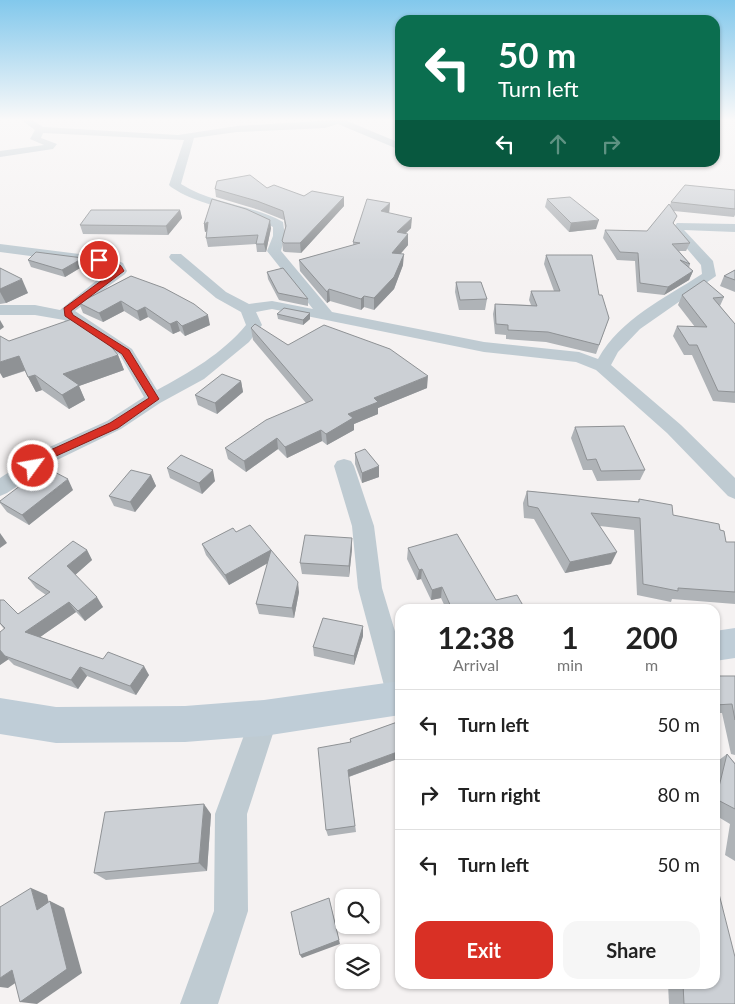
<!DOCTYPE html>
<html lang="en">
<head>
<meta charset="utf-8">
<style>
  :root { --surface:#fff; --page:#f6f6f6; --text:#222; --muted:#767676; --line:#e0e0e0; --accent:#d93025 }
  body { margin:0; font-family:Lato,sans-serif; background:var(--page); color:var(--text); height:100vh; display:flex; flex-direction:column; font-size:19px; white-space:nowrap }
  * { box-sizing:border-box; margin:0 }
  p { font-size:16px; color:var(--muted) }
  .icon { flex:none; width:28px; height:28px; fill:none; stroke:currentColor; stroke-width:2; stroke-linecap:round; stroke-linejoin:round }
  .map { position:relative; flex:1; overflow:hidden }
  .drawer { position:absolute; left:395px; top:604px; width:325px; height:385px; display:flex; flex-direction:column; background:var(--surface); border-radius:15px; box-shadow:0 1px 4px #0004 }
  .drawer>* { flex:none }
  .banner { position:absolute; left:395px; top:15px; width:325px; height:152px; border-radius:15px; box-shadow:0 1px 4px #0004; background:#0b6e4f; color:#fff; overflow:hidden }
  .tools { position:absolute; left:335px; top:889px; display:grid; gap:10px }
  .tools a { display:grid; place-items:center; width:45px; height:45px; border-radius:10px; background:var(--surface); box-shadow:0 1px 4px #0004; font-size:25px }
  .pin { position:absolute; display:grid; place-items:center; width:42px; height:42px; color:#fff; margin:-21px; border:2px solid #fff; border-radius:50%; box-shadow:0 1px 5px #0007 }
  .me { position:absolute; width:55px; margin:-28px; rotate:58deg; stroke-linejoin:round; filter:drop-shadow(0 0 4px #0008) }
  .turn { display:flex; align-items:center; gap:18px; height:105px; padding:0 20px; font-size:22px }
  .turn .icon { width:65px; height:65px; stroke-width:2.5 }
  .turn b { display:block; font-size:35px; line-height:42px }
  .lanes { display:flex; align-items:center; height:48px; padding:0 20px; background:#0003; justify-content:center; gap:25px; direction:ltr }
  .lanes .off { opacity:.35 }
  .eta { display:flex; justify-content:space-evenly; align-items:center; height:85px; text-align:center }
  .eta b { font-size:30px; font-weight:700; line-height:35px }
  .primary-button { display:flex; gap:10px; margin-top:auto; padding:10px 20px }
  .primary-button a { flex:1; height:58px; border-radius:15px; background:var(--accent); color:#fff; font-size:20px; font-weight:700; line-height:58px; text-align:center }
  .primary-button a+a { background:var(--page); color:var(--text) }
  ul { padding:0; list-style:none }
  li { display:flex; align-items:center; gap:15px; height:70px; padding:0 20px; border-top:1px solid var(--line) }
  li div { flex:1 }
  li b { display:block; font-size:19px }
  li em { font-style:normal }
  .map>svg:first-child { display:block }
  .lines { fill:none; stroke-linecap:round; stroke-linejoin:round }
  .minor { fill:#bfcbd2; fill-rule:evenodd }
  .secondary { fill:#bfcdd7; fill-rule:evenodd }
  .wall { fill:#afb3b7 }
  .shaded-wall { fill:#8f9295 }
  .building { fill:#ccd0d5; stroke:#8f9295 }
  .route { fill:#d93025; stroke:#8d1f18 }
</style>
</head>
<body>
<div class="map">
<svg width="735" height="1004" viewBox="0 0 735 1004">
  <rect width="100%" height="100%" fill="#f5f2f2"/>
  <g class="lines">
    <g class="minor">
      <path d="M20,119H31L43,127L178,135L237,126L349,119L347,121L400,143V150L338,124L325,128L237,132L194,138L181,184C212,204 251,204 283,222L285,236L281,251L332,312L484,342L579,352L598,359C621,318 664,299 702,274L701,265L671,230L677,223L735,224V232L684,230L713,261L716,276L640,329L618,352L611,365L681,425L735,478V499L728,496L667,433L596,370L576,362L484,352L272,309L256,312L262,325L249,342L204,379L160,403L121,429L57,460L7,493L0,496V478L43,450L107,421L144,397L120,355L64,320L35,315H0V305H35L60,310L112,268L107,266L0,252V244L111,258L123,263L127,271L125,274L75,311L132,349L157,390C189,373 223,353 246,325L241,312L216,298L171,260L169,257L171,254H181L226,292L249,304L272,301L313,309L267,251L273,236V227C241,208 202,208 171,187L169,185L184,140L43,133L41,138L57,144L53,149L0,157V151L44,145L30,139L35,130Z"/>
      <path d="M344,459L351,461L354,466L374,526L382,588L400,648V706L390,702L386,693L358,588L352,526L334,466L337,461Z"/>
      <path d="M264,704L274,708L278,718L247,814L248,911L218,1004H180L214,911L215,814L254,708Z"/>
    </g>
    <g class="secondary">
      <path d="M735,628V658L715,661V631Z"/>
      <path d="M400,681V715L264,736L185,742L56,743L0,734V698L56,707L185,706L264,700Z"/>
    </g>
  </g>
  <g class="wall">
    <path d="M267,188L304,196L344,197V206L301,253L285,252L283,251L282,241L285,228L284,220L259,210L216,197L215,189Z"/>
    <path d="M735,190V215L734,217L674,211V224L690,243L686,251H679L690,264L689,268L693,271L689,280L664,295L637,292L635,261L617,260L603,238L605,230L647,231L670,205L671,202Z"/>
    <path d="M547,199L596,229L569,232L545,207Z"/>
    <path d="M390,203L389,213L411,228L405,234H408V245L400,254L403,265L394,289L374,310L364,307L361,310L330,301L327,303L300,271L299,260L353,245V242Z"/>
    <path d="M180,210L182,218L168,235L83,234L80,225Z"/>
    <path d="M204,224L271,228L266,252H257L256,244L208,247L206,238L207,231L205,232Z"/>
    <path d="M546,255L599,295L609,318L596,354L546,342L506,339V335L495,334L493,314L495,304L531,305L529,300L531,291H554L544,264Z"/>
    <path d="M28,260L85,265L65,277L31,267Z"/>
    <path d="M0,268L28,293L6,303L0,304Z"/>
    <path d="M735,270V292L720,286L724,276Z"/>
    <path d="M267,272L308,299V306L279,300L268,279Z"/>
    <path d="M131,276L210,325L185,336L180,331L173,334L148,317L140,321L124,311L103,322L83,313L79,303Z"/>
    <path d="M456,282L487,299L485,310H459L455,292Z"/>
    <path d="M682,295L724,297L720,306L735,324V403L713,401L692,355H684L673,336L677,326L695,327L678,305Z"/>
    <path d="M310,313V319L303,325L278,319L277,314Z"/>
    <path d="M251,328L288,345L427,388L378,408V414L354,424V430L327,445L322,441L287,458L278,449L246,472L228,459L225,448L306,403L253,340Z"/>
    <path d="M9,341L118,355L124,370L79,386L85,400L69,409L42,390L36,392L25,371L3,378Z"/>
    <path d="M241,381L243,392L217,414L198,405L195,395Z"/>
    <path d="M575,427L645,470L640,480L597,481L592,470H583L571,438Z"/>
    <path d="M355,453L379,477L362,483L355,464Z"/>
    <path d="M167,468L215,481L202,494L170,478Z"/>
    <path d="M151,475L156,486L135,512L114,506L109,496Z"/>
    <path d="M73,490L29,525L7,512L0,503V501Z"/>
    <path d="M527,491L638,502L639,499L673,515L720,530L726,542H735V604L672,599L671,602L637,595L634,530L600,526L611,564L565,573L534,519L524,518L523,503Z"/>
    <path d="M236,532L271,550V551L299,592L294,618L259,614L256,604L268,563L229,585L206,555L202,544Z"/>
    <path d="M352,538V549L349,577L302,574L300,563Z"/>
    <path d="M408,548L496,600L525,609H446L441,598L431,600L421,579L417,580L407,559Z"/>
    <path d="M87,550L92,560L75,575L103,607L85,621L76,612L40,637L149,675L136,695L87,676L78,689L14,665L8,659L0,665L4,629L0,624V600L18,614L46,595L36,588L28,578Z"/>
    <path d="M363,626V636L354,665L314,656L313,647Z"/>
    <path d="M715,676H735V755L731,754L722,713H715Z"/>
    <path d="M400,721V758L349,777L356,832L328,836L326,830L350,743V739Z"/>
    <path d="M727,754L735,763V861L725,855L730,824L715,815V763Z"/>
    <path d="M211,814L207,871L106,880L94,873Z"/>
    <path d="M668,984H715L735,1004H669Z"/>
  </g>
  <g class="shaded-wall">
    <path d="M344,197V206L301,253L300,243Z"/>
    <path d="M390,203L389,213L381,211Z"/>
    <path d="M180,210L182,218L168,235L166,226Z"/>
    <path d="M412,218L411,228L396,243L397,232Z"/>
    <path d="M270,220L271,228L266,252L264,244Z"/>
    <path d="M599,220L596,229L569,232L571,223Z"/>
    <path d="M208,222L210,230L205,232L204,224Z"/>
    <path d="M408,234V245L392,264V253Z"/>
    <path d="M404,254L403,265L394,289L374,310V298Z"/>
    <path d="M83,258L85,265L65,277L62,270Z"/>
    <path d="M693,271L689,280L664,295L668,287Z"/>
    <path d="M22,279L28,293L6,303L0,292V289Z"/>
    <path d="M329,289L330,301L327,303V292Z"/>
    <path d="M364,296V307L361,310V299Z"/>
    <path d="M121,301L124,311L103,322L99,313Z"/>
    <path d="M145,307L148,317L140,321L137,311Z"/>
    <path d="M310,313V319L303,325V320Z"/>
    <path d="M208,315L210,325L185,336L182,326Z"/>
    <path d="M0,320L4,327L0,330Z"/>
    <path d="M177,321L180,331L173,334L170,324Z"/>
    <path d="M118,355L124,370L79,386L85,400L69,409L62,395L63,374Z"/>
    <path d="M19,356L26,370L3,378L0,373V362Z"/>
    <path d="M35,375L42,390L36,392L28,377Z"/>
    <path d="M428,376L427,388L378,408V414L354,424V430L327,445L326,434L348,414L374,398Z"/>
    <path d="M241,381L243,392L217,414L215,403Z"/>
    <path d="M321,430L322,441L287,458L285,447Z"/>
    <path d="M277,438L278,449L246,472L244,461Z"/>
    <path d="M379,466V477L362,483V473Z"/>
    <path d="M213,470L215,481L202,494L199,483Z"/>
    <path d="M151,475L156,486L135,512L130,502Z"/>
    <path d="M68,479L73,490L29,525L22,515Z"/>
    <path d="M0,533L7,543L0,548Z"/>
    <path d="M352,538V549L349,577V566Z"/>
    <path d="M87,550L92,560L74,576L67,566Z"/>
    <path d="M271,550L273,560L229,585L225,575Z"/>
    <path d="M617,552L611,564L565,573L570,562Z"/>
    <path d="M422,569L421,579L417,580L419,570Z"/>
    <path d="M298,582L299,592L294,618L292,608Z"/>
    <path d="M442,587L441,598L431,600L432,590Z"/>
    <path d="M97,597L103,607L85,621L78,611Z"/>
    <path d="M69,602L76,612L33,642L25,632Z"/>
    <path d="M363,626V636L354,665V656Z"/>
    <path d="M0,650L9,659L0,665Z"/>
    <path d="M144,666L149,675L136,695L130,686Z"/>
    <path d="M80,667L87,676L78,689L71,680Z"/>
    <path d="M400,751V758L348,777V770Z"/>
    <path d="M204,804L211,814L207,871L199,863Z"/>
    <path d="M31,888L47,895L52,916L37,910Z"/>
    <path d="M329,898L340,944L302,958L300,955Z"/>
    <path d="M50,901L64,908L82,973L37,1004L20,1002Z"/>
    <path d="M12,970L30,973L8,988L0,987V978Z"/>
  </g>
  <g class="building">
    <path d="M250,175L267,188L274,185L304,196L312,191L344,197L300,243H284L282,241L286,226L283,211L257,201L215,189L217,181Z"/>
    <path d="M685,185L735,190V209L671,202Z"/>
    <path d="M570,197L599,220L571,223L547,199Z"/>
    <path d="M212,199L246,209L270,220L264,244H256L258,235L206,238L208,222L204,224Z"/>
    <path d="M367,199L390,203L381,211L412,218L397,232L408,234L392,253L404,254L394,277L374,298L364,296L361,299L329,289L327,292L299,260L360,243L353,242Z"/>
    <path d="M669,204L677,216L673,223L690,243L672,244L690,264L680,260L693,271L668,287L640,283L638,253L620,252L605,230L647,231Z"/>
    <path d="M91,210H180L166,226L80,225Z"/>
    <path d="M36,252L83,258L62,270L28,260Z"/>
    <path d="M546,255H592L599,295H602L609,318L599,345L548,332L508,330V325L496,324L495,304L537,306L531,291H560Z"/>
    <path d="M0,268L22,279L0,289Z"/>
    <path d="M283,268L308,299L278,293L267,272Z"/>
    <path d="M735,270V280L724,276Z"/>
    <path d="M131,276L164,288L194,304L208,315L182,326L177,321L170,324L145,307L137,311L121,301L99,313L79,303Z"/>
    <path d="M704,280L724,297L713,298L735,324V392L718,391L697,345H689L677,326L707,327L682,295Z"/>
    <path d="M456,282H481L487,299L460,300Z"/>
    <path d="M284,308L310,313L303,320L277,314Z"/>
    <path d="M75,318L101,334L118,355L63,374L79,385L62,395L35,375L28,377L19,356L0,362V336L9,341Z"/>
    <path d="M255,324L288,345L324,325L390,349L428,376L374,398L378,402L348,414L353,418L326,434L321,430L285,447L277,438L244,461L225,448L266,420L313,400L251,328Z"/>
    <path d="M222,374L241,381L215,403L195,395Z"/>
    <path d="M624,426L645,470L601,471L596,459L587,460L575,427Z"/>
    <path d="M365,449L379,466L362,473L355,453Z"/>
    <path d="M181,455L213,470L199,483L167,468Z"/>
    <path d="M45,467L68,479L22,515L0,502V501Z"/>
    <path d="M131,470L151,475L130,502L109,496Z"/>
    <path d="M527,491L639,502V499L672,505L673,515L719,524L720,530L724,531L726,542H735V592L678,588V591L643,584L640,518L591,513L617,552L570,562L538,508L528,506Z"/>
    <path d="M250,525L271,550L225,575L202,544L233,528L236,532Z"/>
    <path d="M457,534L496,600L517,595L525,609H452L442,587L432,590L422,569L419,570L408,548Z"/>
    <path d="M305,535L352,538L349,566L300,563Z"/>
    <path d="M73,541L87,550L67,566L97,597L78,611L69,602L25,632L103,659L108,652L144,666L130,686L80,667L71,680L5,656L0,650V632L5,628L0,623V600H4L18,614L50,592L28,578Z"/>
    <path d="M271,550L298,582L292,608L256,604Z"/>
    <path d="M323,618L363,626L354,656L313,647Z"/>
    <path d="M715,676H735V720L732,704L715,705Z"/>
    <path d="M400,721V751L348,770L355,826L326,830L318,748L351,742L350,739Z"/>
    <path d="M727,754L735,764V809L716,799Z"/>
    <path d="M204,804L199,863L94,873L105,812Z"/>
    <path d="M715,878L735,957V1004H684L683,984H715Z"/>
    <path d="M31,888L37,910L50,901L67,969L20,1002L12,970L0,978V907Z"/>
    <path d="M329,898L339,940L300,955L291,912Z"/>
  </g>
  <linearGradient id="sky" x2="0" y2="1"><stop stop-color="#82c8ec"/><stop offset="0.46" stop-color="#faf9f9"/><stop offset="1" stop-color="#faf9f9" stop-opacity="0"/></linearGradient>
  <rect width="735" height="260" fill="url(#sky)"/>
  <path class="route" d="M99,258C110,260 119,260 124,271L71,311L73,315L129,350L159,399L118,428L54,457L37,469H30V463L46,452L110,423L149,398L122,354L65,316L64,308L116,270L109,264L96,262Z"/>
</svg>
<div class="tools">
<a><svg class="icon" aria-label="search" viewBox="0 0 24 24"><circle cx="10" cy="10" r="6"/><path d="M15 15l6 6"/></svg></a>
<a><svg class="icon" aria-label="layers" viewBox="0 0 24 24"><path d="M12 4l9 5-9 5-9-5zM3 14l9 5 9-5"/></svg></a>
</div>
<div class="pin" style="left:99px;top:260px;background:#d93025"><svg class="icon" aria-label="arrive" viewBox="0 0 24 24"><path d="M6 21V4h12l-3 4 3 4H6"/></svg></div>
<svg class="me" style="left:33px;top:466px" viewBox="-20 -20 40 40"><circle r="17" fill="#d93025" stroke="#fff" stroke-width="3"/><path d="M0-11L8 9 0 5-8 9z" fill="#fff"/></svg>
<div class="banner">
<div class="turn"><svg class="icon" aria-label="left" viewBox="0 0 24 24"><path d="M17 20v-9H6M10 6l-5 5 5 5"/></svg><div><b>50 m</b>Turn left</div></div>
<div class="lanes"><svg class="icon" aria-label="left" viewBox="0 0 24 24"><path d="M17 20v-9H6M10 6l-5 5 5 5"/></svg><svg class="icon off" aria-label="ahead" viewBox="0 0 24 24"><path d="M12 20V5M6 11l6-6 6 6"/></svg><svg class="icon off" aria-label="right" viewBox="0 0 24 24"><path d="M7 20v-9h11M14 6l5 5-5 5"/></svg></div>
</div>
<section class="drawer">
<div class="eta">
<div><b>12:38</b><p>Arrival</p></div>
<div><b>1</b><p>min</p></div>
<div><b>200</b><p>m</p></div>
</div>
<ul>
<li><svg class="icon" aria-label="left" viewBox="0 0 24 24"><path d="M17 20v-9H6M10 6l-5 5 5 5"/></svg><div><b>Turn left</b></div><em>50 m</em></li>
<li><svg class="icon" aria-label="right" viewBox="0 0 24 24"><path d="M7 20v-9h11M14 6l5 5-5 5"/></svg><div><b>Turn right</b></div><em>80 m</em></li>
<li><svg class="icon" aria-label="left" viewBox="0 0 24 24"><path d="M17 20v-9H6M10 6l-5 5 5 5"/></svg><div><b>Turn left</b></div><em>50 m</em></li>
</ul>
<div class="primary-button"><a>Exit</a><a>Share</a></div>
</section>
</div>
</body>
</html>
